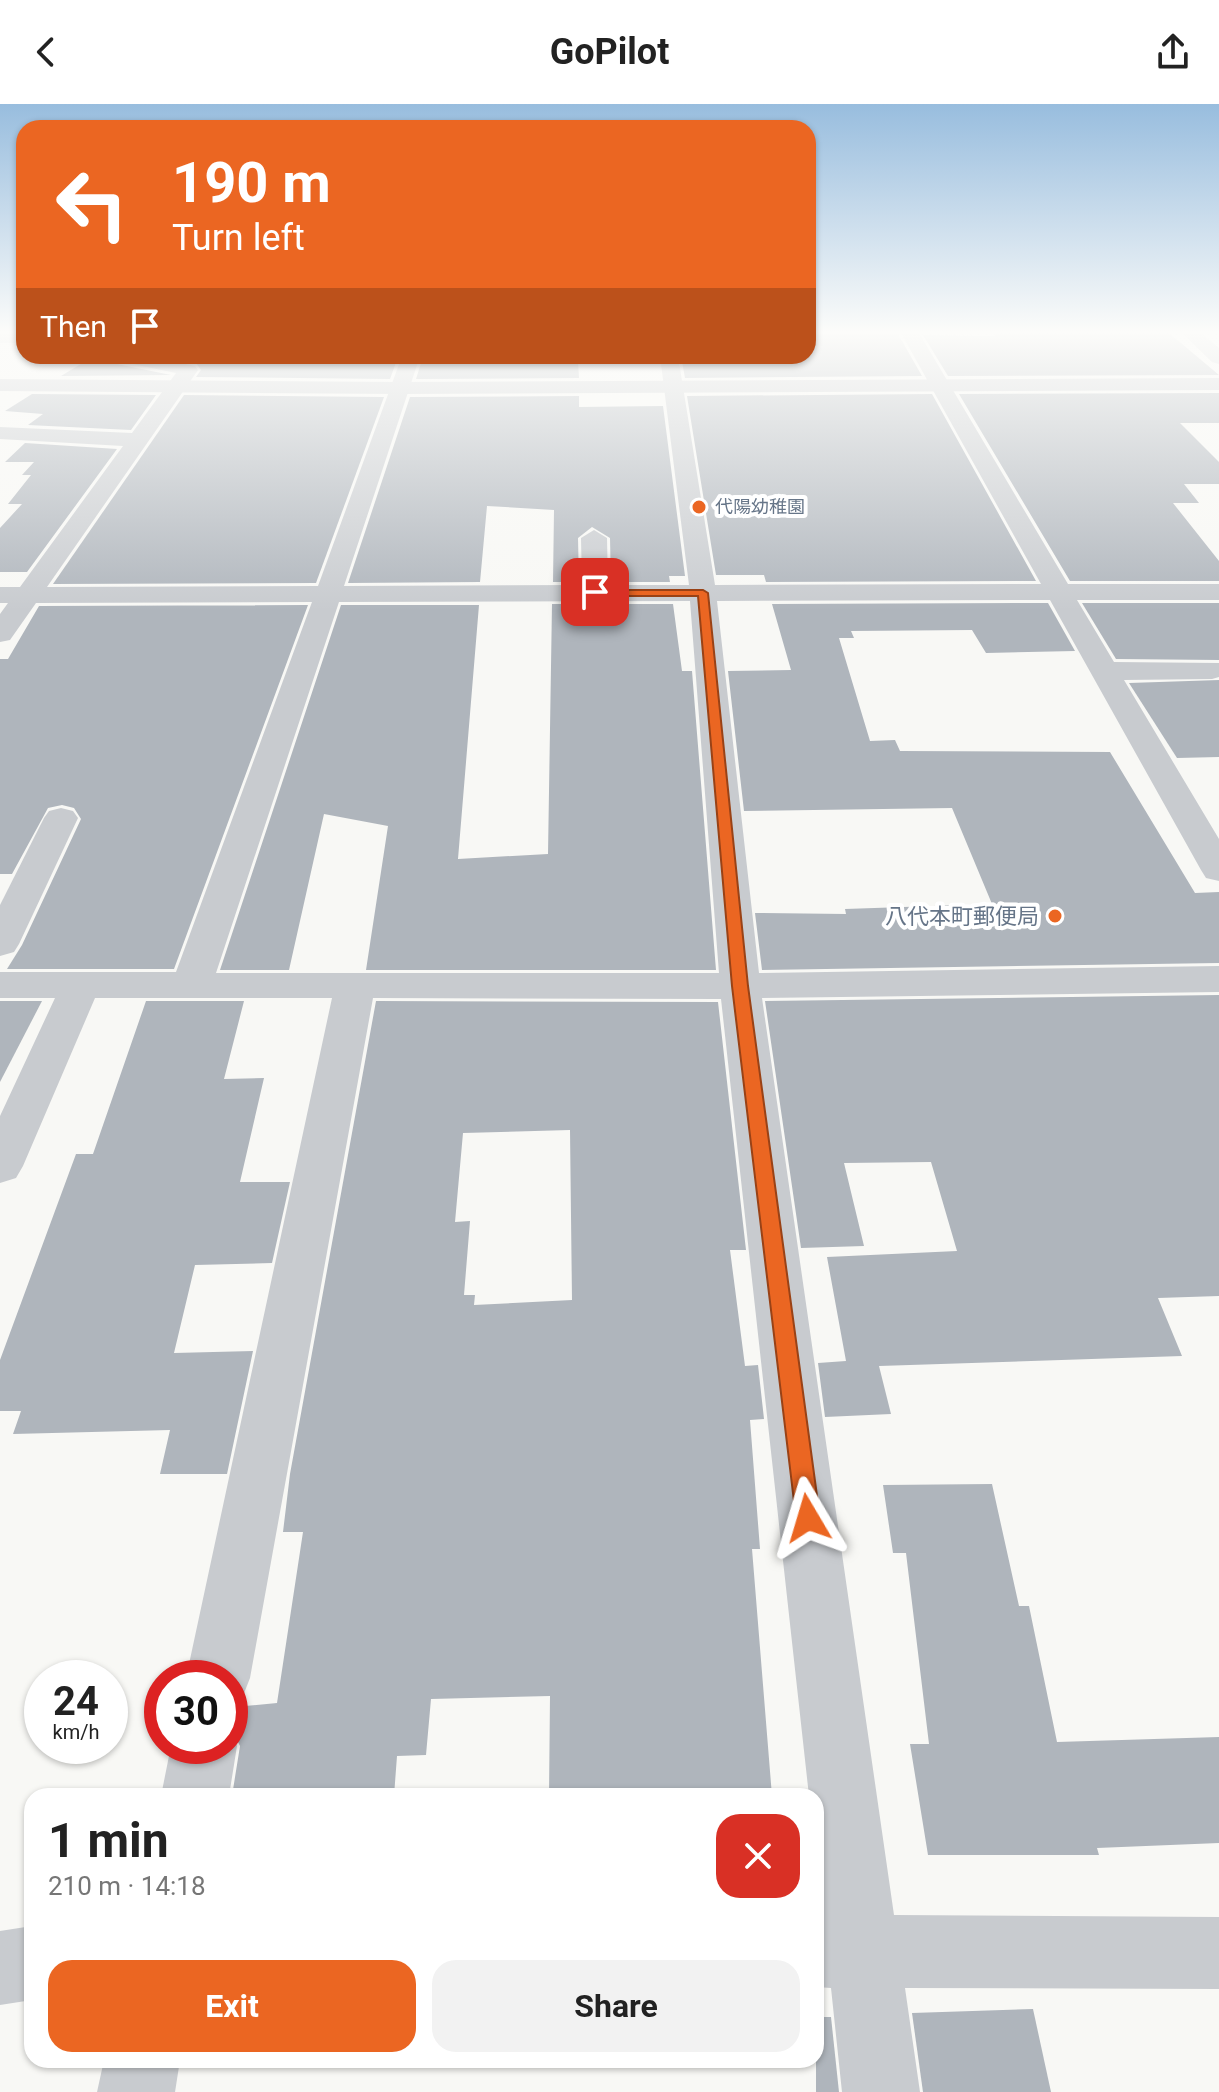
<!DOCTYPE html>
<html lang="en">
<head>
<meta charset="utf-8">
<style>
  :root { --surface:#fff; --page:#f2f2f2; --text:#222; --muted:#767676; --accent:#eb6622 }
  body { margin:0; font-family:Roboto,"Noto Sans JP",sans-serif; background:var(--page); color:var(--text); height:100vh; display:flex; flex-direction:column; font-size:30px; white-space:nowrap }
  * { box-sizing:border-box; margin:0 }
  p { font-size:26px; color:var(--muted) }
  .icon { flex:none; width:44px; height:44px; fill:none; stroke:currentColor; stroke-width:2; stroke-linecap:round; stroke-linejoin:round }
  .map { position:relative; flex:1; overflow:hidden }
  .side { position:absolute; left:24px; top:1684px; width:800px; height:280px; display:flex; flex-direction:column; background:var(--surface); border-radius:24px; box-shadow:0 2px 6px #0004 }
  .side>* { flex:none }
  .hud { position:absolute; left:16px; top:16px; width:800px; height:244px; border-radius:24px; box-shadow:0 2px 6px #0004; background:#eb6622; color:#fff; overflow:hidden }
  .speed { position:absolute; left:24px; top:1556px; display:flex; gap:16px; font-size:40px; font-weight:700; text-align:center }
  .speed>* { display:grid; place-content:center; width:104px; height:104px; border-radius:50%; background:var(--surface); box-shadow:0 2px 6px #0004; line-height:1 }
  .speed small { font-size:20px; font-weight:400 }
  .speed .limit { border:12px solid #d22; background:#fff; color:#111 }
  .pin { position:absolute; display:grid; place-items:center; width:68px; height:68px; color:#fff; margin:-34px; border-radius:16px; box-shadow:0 4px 12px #0006 }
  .me { position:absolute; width:88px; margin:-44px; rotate:353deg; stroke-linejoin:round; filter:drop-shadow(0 0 6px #0008) }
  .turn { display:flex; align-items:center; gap:28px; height:168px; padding:0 24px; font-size:36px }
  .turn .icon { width:104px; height:104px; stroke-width:2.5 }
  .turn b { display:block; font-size:56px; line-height:68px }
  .then { display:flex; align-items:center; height:76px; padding:0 24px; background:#0003; gap:16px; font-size:30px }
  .round { display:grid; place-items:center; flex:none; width:84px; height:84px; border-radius:24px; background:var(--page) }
  .overview { display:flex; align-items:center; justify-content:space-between; height:136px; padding:0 24px }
  h1 { font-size:48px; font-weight:700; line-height:60px }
  .button { display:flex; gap:16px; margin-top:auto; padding:16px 24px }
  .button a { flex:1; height:92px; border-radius:24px; background:var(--accent); color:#fff; font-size:32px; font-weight:700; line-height:92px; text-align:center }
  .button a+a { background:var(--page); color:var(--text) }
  header { display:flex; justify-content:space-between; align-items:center; height:104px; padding:0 24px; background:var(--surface); font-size:36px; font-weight:700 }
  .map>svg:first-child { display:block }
  .building { fill:#afb5bc; fill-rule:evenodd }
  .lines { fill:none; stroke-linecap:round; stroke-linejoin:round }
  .minor { fill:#c8cbcf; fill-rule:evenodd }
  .tertiary { fill:#c8cbcf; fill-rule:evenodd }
  .route { fill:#eb6622; stroke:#994216; stroke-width:2 }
  .poi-dot { fill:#eb6622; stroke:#fff; stroke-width:3 }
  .labels { text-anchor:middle; stroke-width:8; stroke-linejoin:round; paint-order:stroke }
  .far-poi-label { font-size:18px; fill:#667588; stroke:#fff; text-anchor:start }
  .poi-label { font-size:22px; fill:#667588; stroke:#fff; text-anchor:end }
</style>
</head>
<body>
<header><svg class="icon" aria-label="back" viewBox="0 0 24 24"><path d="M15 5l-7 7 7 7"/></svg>GoPilot<svg class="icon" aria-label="share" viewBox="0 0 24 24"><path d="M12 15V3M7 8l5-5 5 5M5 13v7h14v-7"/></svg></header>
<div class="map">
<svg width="1219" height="1988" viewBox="0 0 1219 1988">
  <rect width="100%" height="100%" fill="#f8f8f5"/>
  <g class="building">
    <path d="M808,229L898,230L922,272L685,274L681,252H808Z"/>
    <path d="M994,229H1169L1219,271L948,272L923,231L996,232Z"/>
    <path d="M94,252H108L112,259L171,271L61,272Z"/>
    <path d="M162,252H320L398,253L390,275L196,273L201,266L196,259Z"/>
    <path d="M508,252L507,258L578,257L579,274L416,275L423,253Z"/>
    <path d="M1219,289V319H1180L1219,358V380H1184L1199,399H1173L1219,457V477H1070L959,290Z"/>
    <path d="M32,290L156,291L131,326L28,321L43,310L5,307Z"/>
    <path d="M932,290L1036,477L766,478L764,471H716L687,292Z"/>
    <path d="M184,291L384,293L316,479L53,480Z"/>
    <path d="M579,292V303L663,302L685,472H669L670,478H611L610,434L592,423L578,434L579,478H553L554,406L487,402L480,478L348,479L410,293Z"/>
    <path d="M25,339L117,345L27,468H0V424L22,400H8L31,371H22L34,358H5Z"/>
    <path d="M1048,499L1075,547L986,549L972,526L851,527L854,534H839L870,637L895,636L900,647L1110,648L1195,789L1219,788V859L762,866L755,809L846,810L845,805L992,800L952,704L744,707L728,567L791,566L772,500Z"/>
    <path d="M1082,499H1219V556L1116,555Z"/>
    <path d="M552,500H673L682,567H692L716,866H366L388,722L324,710L289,866H220L341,501H479L458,755L548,750Z"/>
    <path d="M308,501L174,865H7L22,841L81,715L74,704L62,701L48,704L12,770H0V555H8L39,502Z"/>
    <path d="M1219,576V653L1177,654L1129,579Z"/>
    <path d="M1219,891V1192L1158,1194L1182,1252L879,1262L891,1310L825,1313L818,1259L846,1257L827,1153L957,1147L931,1058L844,1059L864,1142L801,1144L765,897Z"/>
    <path d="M0,897H42L0,978Z"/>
    <path d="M146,897H244L224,975L264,974L240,1078H290L272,1159L195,1161L174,1249L253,1247L227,1370H160L170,1326L13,1330L21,1307H0V1256L76,1050H93Z"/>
    <path d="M376,897L718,898L746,1146H730L745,1262L758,1261L764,1315L750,1316L760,1445H752L772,1692H549L550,1592L431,1595L426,1651L397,1652L394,1692H232L240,1642L230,1622L234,1603L277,1599L303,1428H283L290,1370ZM570,1026L572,1196L474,1201L475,1191H464L470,1117L455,1118L463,1029Z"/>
    <path d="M992,1380L1019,1502H1029L1057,1638L1219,1633V1739L1097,1744L1099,1751H928L910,1640H929L906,1449H893L883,1381Z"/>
    <path d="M1033,1905L1051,1988H923L912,1909Z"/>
    <path d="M816,1913H831L839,1988H816Z"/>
  </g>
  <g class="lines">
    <g class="minor">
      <rect x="0" y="229" width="24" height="10"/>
      <path d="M901,229H919L1068,480H1219V496H1077L1114,558L1219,559V573L1212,575L1124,576L1219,735V777L1206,774L1201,766L1050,496L717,497L759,869L1219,862V888L762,894L894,1811L1219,1813V1885L905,1884L920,1988H842L831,1884L816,1883V1811H823L816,1751V1692H809L721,895L373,894L250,1574L241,1597L230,1601V1574H186L332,894H95L23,1062L16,1074L0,1079V1012L55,894H0V868H176L312,498L36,499L10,536L0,538V510L8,499H0V483H20L123,342L0,335V323L132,329L176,269L113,256L111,252H148L195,262L198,266L47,483L318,482L402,252H420L344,482L582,481L581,434L594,426L607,434L608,481H689L660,252H678L715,481L1041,480ZM690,497L719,869H216L339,498Z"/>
      <path d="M1182,229H1201L1219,244V260L1212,258Z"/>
      <path d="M61,704L73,707L78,714L19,840L14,848L0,852V801L44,714L49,707Z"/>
      <path d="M230,1625L237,1642L229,1692H161L171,1642H230Z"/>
      <path d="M32,1822V1896L0,1901V1827Z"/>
      <path d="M104,1956H180L175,1988H97Z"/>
    </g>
    <path class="tertiary" d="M1219,274V286L399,290L0,287V275L399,278Z"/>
  </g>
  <linearGradient id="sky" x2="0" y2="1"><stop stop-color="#98bdde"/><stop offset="0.45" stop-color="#fcfcfa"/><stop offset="1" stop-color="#fcfcfa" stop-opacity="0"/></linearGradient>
  <rect width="1219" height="507" fill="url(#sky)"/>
  <path class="route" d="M591,486H703L708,489L748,882L820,1414L817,1422L808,1425L799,1422L796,1414L732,882L698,492H595Z"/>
  <g class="poi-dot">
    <circle cx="699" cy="403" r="8"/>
    <circle cx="1055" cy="812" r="8"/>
  </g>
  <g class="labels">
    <g class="far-poi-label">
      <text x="715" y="409">代陽幼稚園</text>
    </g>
    <g class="poi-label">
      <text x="1039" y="820">八代本町郵便局</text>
    </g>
  </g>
</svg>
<div class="speed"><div>24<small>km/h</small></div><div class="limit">30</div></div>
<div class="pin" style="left:595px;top:488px;background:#d93025"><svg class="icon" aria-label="arrive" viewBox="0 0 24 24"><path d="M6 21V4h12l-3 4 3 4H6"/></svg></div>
<svg class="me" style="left:808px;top:1414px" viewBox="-20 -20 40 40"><path d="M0-17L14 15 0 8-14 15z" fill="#eb6622" stroke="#fff" stroke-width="4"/></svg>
<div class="hud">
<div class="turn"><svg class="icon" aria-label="left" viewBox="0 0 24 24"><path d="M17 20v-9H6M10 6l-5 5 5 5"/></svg><div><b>190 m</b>Turn left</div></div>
<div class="then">Then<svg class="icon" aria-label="arrive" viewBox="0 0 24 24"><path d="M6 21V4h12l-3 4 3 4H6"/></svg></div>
</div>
<section class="side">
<div class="overview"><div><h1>1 min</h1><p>210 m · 14:18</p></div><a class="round" style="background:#d93025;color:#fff"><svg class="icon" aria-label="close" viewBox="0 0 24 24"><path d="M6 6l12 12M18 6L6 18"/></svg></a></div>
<div class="button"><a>Exit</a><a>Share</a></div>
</section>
</div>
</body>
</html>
